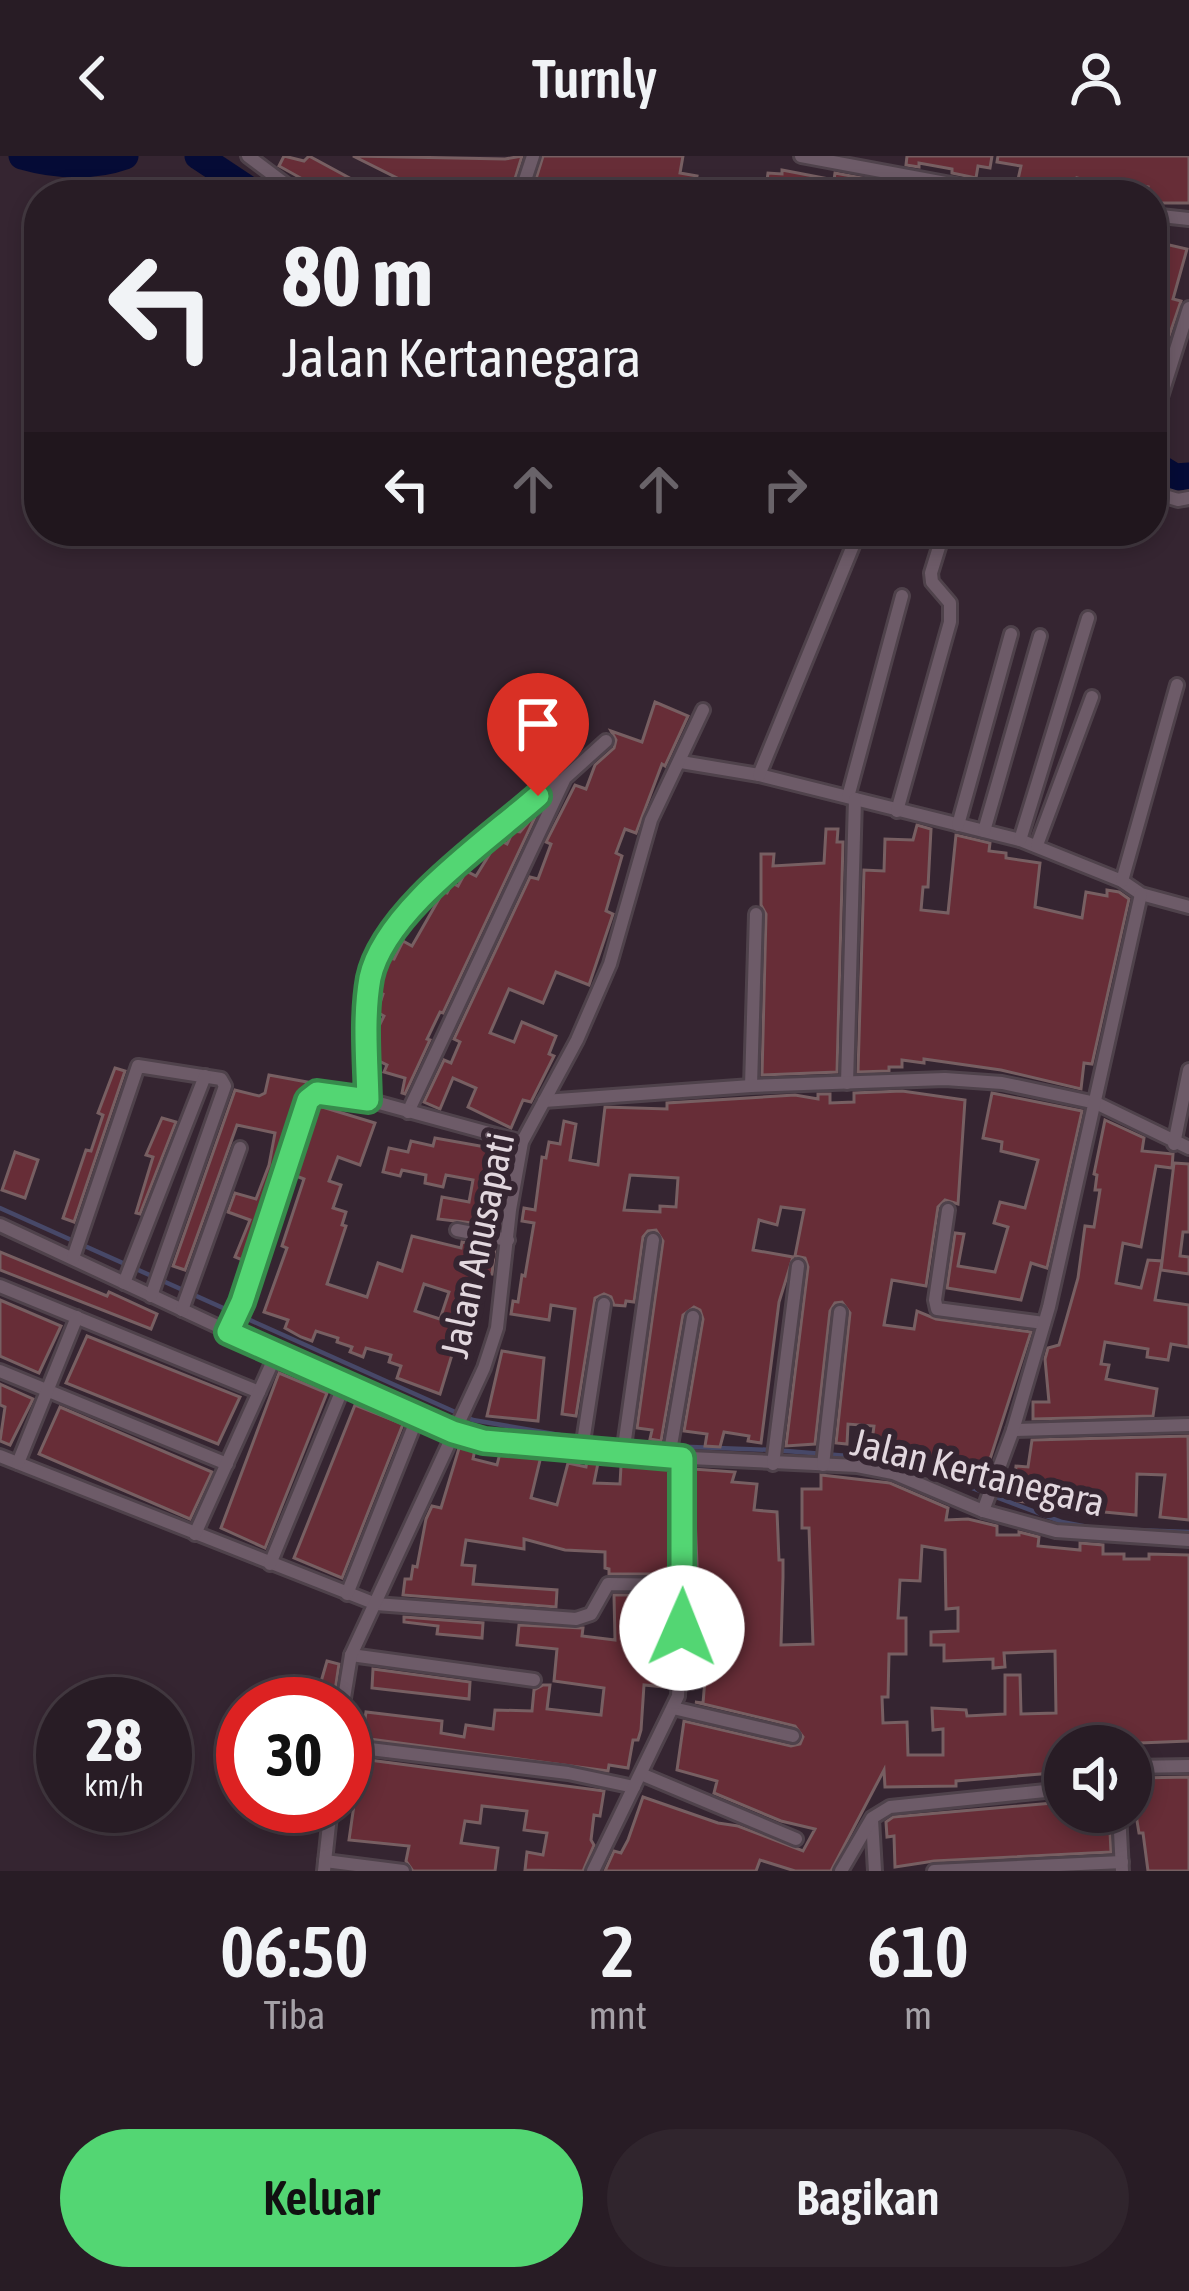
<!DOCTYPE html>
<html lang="id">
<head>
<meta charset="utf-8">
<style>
  :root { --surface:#281c25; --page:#30252d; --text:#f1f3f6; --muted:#a5a1a7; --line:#443a42; --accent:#53d673 }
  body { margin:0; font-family:"Asap Condensed",sans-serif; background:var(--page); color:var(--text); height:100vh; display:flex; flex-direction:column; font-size:45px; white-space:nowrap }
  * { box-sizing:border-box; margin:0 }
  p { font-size:39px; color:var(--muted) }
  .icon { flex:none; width:66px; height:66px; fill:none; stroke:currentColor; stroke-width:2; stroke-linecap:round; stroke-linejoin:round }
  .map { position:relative; height:1715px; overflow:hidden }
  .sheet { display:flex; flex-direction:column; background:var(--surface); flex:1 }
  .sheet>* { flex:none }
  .hud { position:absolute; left:24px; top:24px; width:1143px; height:366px; border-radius:48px; box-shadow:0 6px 18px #0003,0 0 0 3px var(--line); background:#281c25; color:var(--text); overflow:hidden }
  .tools { position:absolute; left:1044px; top:1569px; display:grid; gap:24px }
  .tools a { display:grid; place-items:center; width:108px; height:108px; border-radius:50%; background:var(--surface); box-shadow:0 6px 18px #0003,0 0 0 3px var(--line); font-size:60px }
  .speed { position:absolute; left:36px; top:1521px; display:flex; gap:24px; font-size:60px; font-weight:700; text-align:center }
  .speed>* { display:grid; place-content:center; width:156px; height:156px; border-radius:50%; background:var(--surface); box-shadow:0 6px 18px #0003,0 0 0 3px var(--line); line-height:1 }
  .speed small { font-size:30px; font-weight:400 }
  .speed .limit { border:18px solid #d22; background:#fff; color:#111 }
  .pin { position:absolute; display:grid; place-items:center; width:102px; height:102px; color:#fff; margin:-123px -51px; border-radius:50% 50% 50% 0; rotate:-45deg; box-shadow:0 0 12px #0007 }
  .pin .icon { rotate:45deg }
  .me { position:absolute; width:132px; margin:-66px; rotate:1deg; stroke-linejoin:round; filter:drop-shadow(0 0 9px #0008) }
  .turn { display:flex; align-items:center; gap:42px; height:252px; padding:0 60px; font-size:54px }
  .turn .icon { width:156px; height:156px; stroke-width:2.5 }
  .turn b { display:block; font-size:84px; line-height:102px }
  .lanes { display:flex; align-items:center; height:114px; padding:0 60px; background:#0003; justify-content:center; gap:60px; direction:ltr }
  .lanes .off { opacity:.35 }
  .eta { display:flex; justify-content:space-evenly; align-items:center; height:204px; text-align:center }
  .eta b { font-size:72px; font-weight:600; line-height:84px }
  .primary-button { display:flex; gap:24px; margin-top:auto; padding:24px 60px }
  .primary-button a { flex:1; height:138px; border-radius:72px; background:var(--accent); color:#111; font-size:48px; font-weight:600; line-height:138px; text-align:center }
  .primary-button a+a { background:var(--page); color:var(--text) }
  header { display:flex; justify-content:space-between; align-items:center; height:156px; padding:0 60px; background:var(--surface); font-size:54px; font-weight:600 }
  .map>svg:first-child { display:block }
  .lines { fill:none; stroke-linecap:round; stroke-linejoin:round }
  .stream { stroke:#474868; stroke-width:4.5 }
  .river { stroke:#050b36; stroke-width:27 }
  .building { fill:#672d37; stroke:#775f62; stroke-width:3; fill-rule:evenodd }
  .minor-casing { stroke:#4f424b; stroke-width:18 }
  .minor { stroke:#6d5b68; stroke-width:12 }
  .route-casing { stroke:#368b4b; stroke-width:30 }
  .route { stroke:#53d673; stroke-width:21 }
  .labels { text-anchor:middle; stroke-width:12; stroke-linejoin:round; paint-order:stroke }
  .street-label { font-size:39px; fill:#e2d7de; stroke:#352531 }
</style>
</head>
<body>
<header><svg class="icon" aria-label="back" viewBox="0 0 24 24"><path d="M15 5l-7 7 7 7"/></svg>Turnly<svg class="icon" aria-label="person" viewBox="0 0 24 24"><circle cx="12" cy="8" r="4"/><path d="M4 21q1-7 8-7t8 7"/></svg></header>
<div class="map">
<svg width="1189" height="1715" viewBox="0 0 1189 1715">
  <rect width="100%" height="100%" fill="#352531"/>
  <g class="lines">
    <g class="stream">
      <path d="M0,1052L473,1264L612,1288L774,1294L898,1304L1062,1366L1088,1371"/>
      <path d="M1135,1374L1189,1376"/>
    </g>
    <g class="river">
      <path d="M22,0C57,10 91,12 125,0"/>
      <path d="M198,0L257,39"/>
      <path d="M1152,307L1175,321L1189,320"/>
    </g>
  </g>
  <g class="building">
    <path d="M284,0L304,5L309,0L381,39H322L324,35L279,10Z"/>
    <path d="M353,0L505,3L522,0L510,39H448L414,27L409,39H390L397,22Z"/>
    <path d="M543,0H683L680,17L697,20L696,25L742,32L741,39H554L538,35L537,39H531Z"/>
    <path d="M907,0H992L990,12L978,10L976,22L952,17V13L919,7V11L906,9Z"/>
    <path d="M998,0H1189V47H1152V39H1146L1148,31L1123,26L1122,35L1077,22L1074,39L1017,28L1021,10L997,6Z"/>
    <path d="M782,14L834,24L835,17L910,31L908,39H765L768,17L782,18Z"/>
    <path d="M1152,85L1187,93L1173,143L1181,145L1166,189L1152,186Z"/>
    <path d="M655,546L688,560L665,610L662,608L636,677L625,673L616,697L622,700L606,755L613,758L589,829L556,816L543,847L509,833L490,877L514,886L522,866L556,880L549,898L554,900L531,946L523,944L511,972L468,951L476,932L453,922L440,953L424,946L444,904L451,907L460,886L454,883L530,721L538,723L551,688L546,686L575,629L586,633L595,609L614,592L616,584L611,575L642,586Z"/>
    <path d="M538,655L443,857L440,856L427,883L430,884L405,938L402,937L405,922L384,916L387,909L377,904L376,876L384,860L377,856L383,838L378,836L389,802L394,803L403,785L412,790L443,736L447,737L452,727L458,730L466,715L476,720L494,691L501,685L507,688L513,675L520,676Z"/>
    <path d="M917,669L931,673L928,731H923L921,754L948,757L956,679L990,687L989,695L1006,697V702L1040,707L1035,751L1082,762L1086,736L1107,740V734L1119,736L1129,743L1092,908L1084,907L1081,933L1001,914L924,903V907L902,904V911H889V915L858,916L864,714L884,715L885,683L913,684Z"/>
    <path d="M826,673H838L837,686H843L837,916L762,919L766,758L761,749V698H774L773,710L824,707Z"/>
    <path d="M115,912L125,915L74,1066L63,1062L86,994L91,995L103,959L98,957Z"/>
    <path d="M269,919L307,926L245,1105L235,1101L250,1064L228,1056L235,1037L256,1043L269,1009L275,977L237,969L185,1114L173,1110L235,934L259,940L265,937Z"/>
    <path d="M902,935L965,944L958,1048L945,1044L938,1051L926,1130L892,1124L884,1169L914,1173L917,1155L936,1163L1031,1176L982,1328L958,1322L961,1312L923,1303L898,1290L872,1285L874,1270L848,1268L847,1288L836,1287L850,1157L842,1146L835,1147L830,1155L815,1288L786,1290L808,1111L805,1102L795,1100L804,1054L781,1051L777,1069L759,1064L753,1094L793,1101L779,1146L761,1287L748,1285L749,1280L724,1276L720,1291L705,1290L707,1278L684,1275L703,1163L700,1154L694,1151L683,1159L661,1285L650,1283L652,1274L637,1272L663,1085L656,1074L648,1075L643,1081L634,1146L626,1145L625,1150L614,1149L611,1141L604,1138L595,1142L576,1260L562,1258L575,1153L551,1149L549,1164L511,1158L513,1145L518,1146L522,1119L525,1120L534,1067L522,1065L524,1052L535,1054L542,1001L546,1002L549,986L560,988L564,965L576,968L570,1004L598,1009L605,951L667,953V947L795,939L818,943V938H830V947L854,946V937ZM630,1019L678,1022L676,1051L660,1050V1056L624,1054Z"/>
    <path d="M992,937L1082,955L1047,1112L1031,1107L1021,1144L947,1132L955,1077L964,1078L958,1110L995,1116L1008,1071L994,1067L1000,1046L1025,1052L1038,1004L1001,995L1002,986L983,982Z"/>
    <path d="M319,950L375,967L360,1009L338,1001L329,1025L341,1029L333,1052L346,1056L342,1069L346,1070L327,1128L367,1141L378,1107L402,1115L412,1080L461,1092L462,1086L495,1092L492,1118L486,1117L480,1134L474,1132L469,1143L440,1238L397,1222L401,1210L389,1206L391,1199L366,1192L363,1201L350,1196L352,1191L337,1186L338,1182L316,1175L312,1185L301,1181L285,1172L288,1164L264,1156L287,1092L282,1090L304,1023L296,1020ZM424,1128L449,1136L440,1163L415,1155Z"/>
    <path d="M162,962L176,966L140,1058L136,1057L153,1001L146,999Z"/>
    <path d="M1105,964L1144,982L1142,995L1173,998L1172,1012L1156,1010L1141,1091L1123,1087L1116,1127L1141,1132L1148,1104L1162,1105L1155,1144L1189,1149V1191L1171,1188L1168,1204L1147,1201L1148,1193L1105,1186L1101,1208L1109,1209L1106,1223L1157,1233L1153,1260L1033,1263V1246H1049L1045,1203L1048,1192L1059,1189L1078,1122L1085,1070L1094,1071L1100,1034H1095L1097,1019L1094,1018Z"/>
    <path d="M435,982L508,995L505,1012L498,1011L493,1034L502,1036L500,1049L486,1047L481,1068L438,1063L442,1041L469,1046L473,1024L446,1019L443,1031L425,1027L426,1019L402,1014L400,1020L383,1016L389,992L408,996L411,985L433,990Z"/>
    <path d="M15,996L38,1004L25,1042L2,1034Z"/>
    <path d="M1174,1007L1189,1008V1076H1183L1180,1100L1189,1101V1118L1161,1114Z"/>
    <path d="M0,1096L107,1140L109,1136L157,1158L151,1173L0,1114Z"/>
    <path d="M0,1144L61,1170L39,1217L0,1200Z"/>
    <path d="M87,1180L240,1241L218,1288L66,1227Z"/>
    <path d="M502,1195L544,1202L538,1265L487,1260Z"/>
    <path d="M279,1217L327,1237L265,1392L221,1372Z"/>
    <path d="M0,1228L33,1243L10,1289L0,1285L5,1251L0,1249Z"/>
    <path d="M355,1249L403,1268L342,1422L294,1402Z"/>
    <path d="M60,1251L212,1316L190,1363L39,1298Z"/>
    <path d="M1188,1280L1189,1364L1160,1361L1165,1319L1137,1318L1136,1359L1093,1355L1095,1341L1073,1339L1071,1351L1017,1345L1020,1321H1015L1016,1310L1028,1311L1032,1284Z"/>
    <path d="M460,1289L475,1293L473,1303L497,1309L500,1297L541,1300L531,1342L557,1349L568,1307L586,1311L587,1305L598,1307L594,1327L620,1328L621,1310L672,1312V1389L668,1418H609V1413L605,1412V1396L565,1394L524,1383V1393L466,1384L462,1409L475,1410L473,1428L557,1434L556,1451L403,1439L405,1423H411L413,1410L417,1411L426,1363L432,1350L441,1352Z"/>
    <path d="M693,1313L735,1316L732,1326L757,1328L754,1354L777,1356L779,1404H783V1421L781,1489L813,1488L809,1372H802V1333H821V1319L890,1327L948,1352L946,1364L968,1363L997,1370V1379H1019V1376L1039,1381L1038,1390L1080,1394V1387L1103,1389V1398H1124V1403H1149V1398L1189,1399V1585L1065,1590V1616L956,1625V1630L885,1631L884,1614L831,1715H795L760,1704L756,1715H605L614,1695L621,1697L628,1684L643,1641L718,1667L738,1670L803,1695L815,1673L781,1665L714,1637L717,1625L677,1614L684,1565L791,1590L800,1588L803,1581L795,1570L695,1546L703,1547L707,1499H693V1446H697L698,1432ZM922,1390L945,1394L946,1453L958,1452V1475L931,1476V1489H944V1505L993,1503V1512L1005,1511L1004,1497L1055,1495L1056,1557L1021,1558L1020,1519H1005V1558L967,1560L966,1554L932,1552L933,1574L943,1573V1599H908L907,1566L883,1567L882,1541H888L889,1498H906V1462H898L900,1424L920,1425Z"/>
    <path d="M614,1439H653L651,1476L665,1477L666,1492L665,1531L644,1529L641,1574L638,1584H633L628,1612L609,1609L608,1615L362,1582L366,1556L442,1565L441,1577L464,1581L466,1569L493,1573L495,1554L532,1555L534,1534L543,1529H550L547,1553L601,1559L604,1532L554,1525L557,1493L517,1489L519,1469L583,1472L582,1480L615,1484Z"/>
    <path d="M404,1461L483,1467L482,1482L437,1478L438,1470L404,1466Z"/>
    <path d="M327,1505L339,1508L333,1548L298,1545L302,1531L318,1536Z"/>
    <path d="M373,1513L470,1526L469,1543L372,1532Z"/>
    <path d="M354,1602L604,1635L600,1660L594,1659L591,1684L594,1689L583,1715L525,1714L527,1696L543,1699L547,1677L524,1674L527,1655L482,1650L480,1667L465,1665L461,1687L498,1692L495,1715H413L406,1705L409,1690L349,1684L360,1607L354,1606Z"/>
    <path d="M1189,1621V1715H1148L1143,1677H1139L1136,1659L1138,1622Z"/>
    <path d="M1065,1646V1656H1109L1111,1696L934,1705L895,1711L894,1680L887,1681L886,1666L893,1661Z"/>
  </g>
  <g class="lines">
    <g class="minor-casing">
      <g id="minor">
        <path d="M248,0L300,39"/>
        <path d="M801,0L1010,39"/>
        <path d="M520,39L533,0"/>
        <path d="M1152,59L1189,63"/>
        <path d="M1152,196L1173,201"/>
        <path d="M1154,263L1189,152"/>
        <path d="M1152,336L1178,344L1189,342"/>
        <path d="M681,606L759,619L1020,684L1122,725L1141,738L1189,751"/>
        <path d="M759,619L859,375"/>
        <path d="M848,641L902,440"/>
        <path d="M897,655L950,466V447L932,426L931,417L944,375"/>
        <path d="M958,669L1011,478"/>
        <path d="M984,675L1040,480"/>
        <path d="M1020,684L1088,462"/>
        <path d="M1037,689L1092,541"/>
        <path d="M1122,725L1177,529"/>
        <path d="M847,927L855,643"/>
        <path d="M751,930L756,758"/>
        <path d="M368,944C368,904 362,861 370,823C385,755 486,686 538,641L561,625"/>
        <path d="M544,945L751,930L945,923L1002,927L1096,947L1189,992"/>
        <path d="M408,956L565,622L606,585"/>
        <path d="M1174,988L1189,914"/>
        <path d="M948,1054L935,1144L937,1153L1044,1167"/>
        <path d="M0,1069L344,1229L453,1276L484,1285L669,1301L857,1310L893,1317L983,1355L1056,1375L1189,1384"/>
        <path d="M457,1074L508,1084"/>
        <path d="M73,1102L138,910L221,923L225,930L151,1140"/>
        <path d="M124,1127L205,920"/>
        <path d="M0,1130L259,1236"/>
        <path d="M182,1154L240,992"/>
        <path d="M228,1176L242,1146L312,939L368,944L522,986"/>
        <path d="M0,1215L227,1308"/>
        <path d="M1013,1274L1189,1269"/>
        <path d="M582,1293L604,1148"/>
        <path d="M623,1298L653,1084"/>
        <path d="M0,1300L376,1448L576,1463L591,1458L608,1428L683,1429"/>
        <path d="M669,1301L693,1161"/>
        <path d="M18,1307L77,1161"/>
        <path d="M773,1308L798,1110"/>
        <path d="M823,1309L840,1156"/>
        <path d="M983,1355L1013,1274L1049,1151L1141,738"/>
        <path d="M195,1378L277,1196"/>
        <path d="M270,1408L344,1229"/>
        <path d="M347,1438L418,1260"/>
        <path d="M351,1499L534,1524"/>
        <path d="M343,1548L351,1499L484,1212L497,1172L510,1054L522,986L577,884L610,808L651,664L703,554"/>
        <path d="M673,1552L793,1580"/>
        <path d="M345,1590L568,1617L634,1631"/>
        <path d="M1131,1611L1189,1610"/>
        <path d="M641,1618L796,1683"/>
        <path d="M1119,1656L1122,1715"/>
        <path d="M872,1663L875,1715"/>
        <path d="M325,1705L403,1715"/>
        <path d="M324,1715L331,1650"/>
        <path d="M593,1715L678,1540L683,1429L682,1302"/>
        <path d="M841,1715L872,1662L890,1651L1065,1633"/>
        <path d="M934,1715L1122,1706"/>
      </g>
    </g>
    <use href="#minor" class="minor"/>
  </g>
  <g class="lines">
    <g class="route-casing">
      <path id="route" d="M538,640C487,685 384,755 370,822C363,861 367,904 368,944L317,937L308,944L242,1146L228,1176L453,1276L484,1285L682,1302V1472"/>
    </g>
    <use href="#route" class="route"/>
  </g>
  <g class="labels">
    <g class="street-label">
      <text transform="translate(477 1089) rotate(-78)" y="14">Jalan Anusapati</text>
      <text transform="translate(978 1316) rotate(14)" y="14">Jalan Kertanegara</text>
    </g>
  </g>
</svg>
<div class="tools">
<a><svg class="icon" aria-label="sound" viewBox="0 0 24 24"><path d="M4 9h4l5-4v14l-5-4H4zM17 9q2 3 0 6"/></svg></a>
</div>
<div class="speed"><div>28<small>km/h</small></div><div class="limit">30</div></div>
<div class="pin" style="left:538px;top:640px;background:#d93025"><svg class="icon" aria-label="arrive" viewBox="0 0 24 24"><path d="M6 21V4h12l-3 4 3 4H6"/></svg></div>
<svg class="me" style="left:682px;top:1472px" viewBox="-20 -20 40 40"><circle r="19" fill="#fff"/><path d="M0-13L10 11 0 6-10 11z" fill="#53d673"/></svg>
<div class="hud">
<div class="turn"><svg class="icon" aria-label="left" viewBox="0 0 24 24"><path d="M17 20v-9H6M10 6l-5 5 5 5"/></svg><div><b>80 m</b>Jalan Kertanegara</div></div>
<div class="lanes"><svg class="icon" aria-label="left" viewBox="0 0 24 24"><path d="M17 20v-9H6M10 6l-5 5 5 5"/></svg><svg class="icon off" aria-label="ahead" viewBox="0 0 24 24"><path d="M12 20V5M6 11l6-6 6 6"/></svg><svg class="icon off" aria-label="ahead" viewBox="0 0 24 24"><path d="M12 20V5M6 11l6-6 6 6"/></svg><svg class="icon off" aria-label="right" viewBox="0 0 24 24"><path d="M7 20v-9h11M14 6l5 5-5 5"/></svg></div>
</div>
</div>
<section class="sheet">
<div class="eta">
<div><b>06:50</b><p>Tiba</p></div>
<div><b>2</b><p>mnt</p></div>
<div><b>610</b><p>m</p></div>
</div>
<div class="primary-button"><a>Keluar</a><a>Bagikan</a></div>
</section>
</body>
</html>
